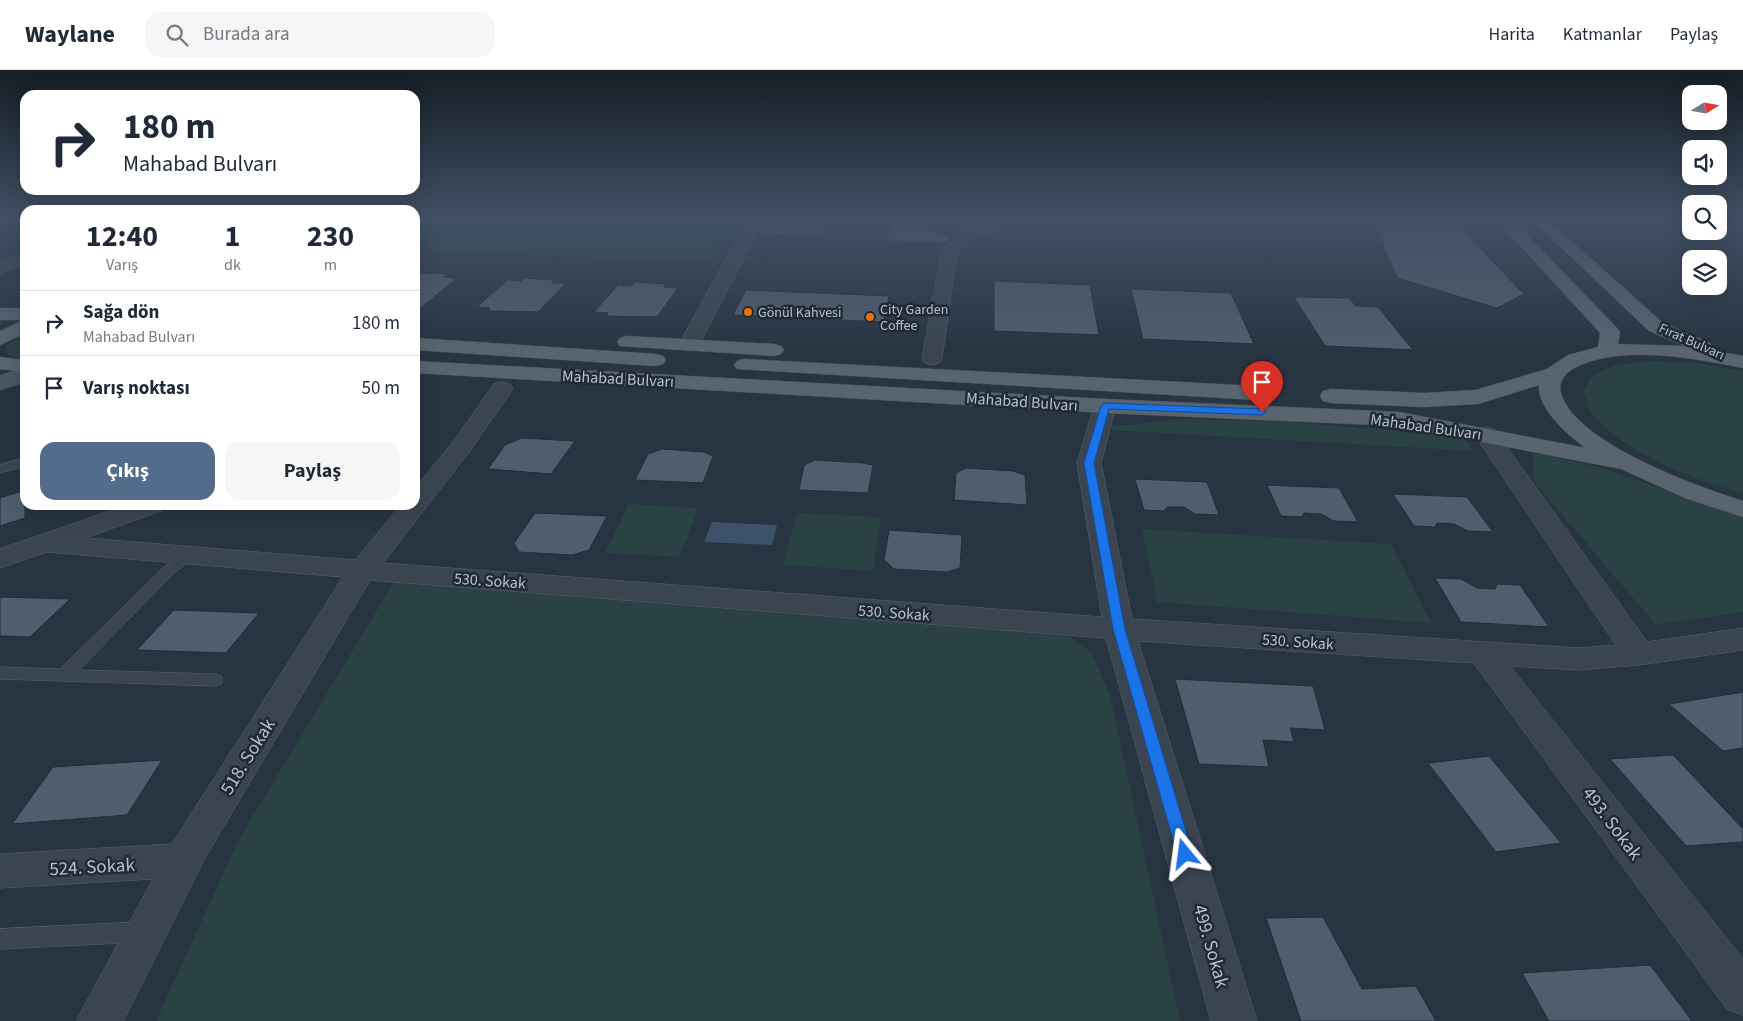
<!DOCTYPE html>
<html lang="tr">
<head>
<meta charset="utf-8">
<style>
  :root { --surface:#fff; --page:#f6f6f7; --text:#1f2937; --muted:#747a83; --line:#e0e1e3; --accent:#536c8c }
  body { margin:0; font-family:"Source Sans 3",sans-serif; background:var(--page); color:var(--text); height:100vh; display:flex; flex-direction:column; font-size:19px; white-space:nowrap }
  * { box-sizing:border-box; margin:0 }
  p { font-size:16px; color:var(--muted) }
  .icon { flex:none; width:28px; height:28px; fill:none; stroke:currentColor; stroke-width:2; stroke-linecap:round; stroke-linejoin:round }
  .map { position:relative; flex:1; overflow:hidden }
  .drawer { position:absolute; left:20px; top:135px; width:400px; height:305px; display:flex; flex-direction:column; background:var(--surface); border-radius:15px; box-shadow:0 5px 20px #0002 }
  .drawer>* { flex:none }
  .guide { position:absolute; left:20px; top:20px; width:400px; height:105px; border-radius:15px; box-shadow:0 5px 20px #0002; background:#fff; color:var(--text); overflow:hidden }
  .needle { width:32px; rotate:79deg }
  .tools { position:absolute; left:1682px; top:15px; display:grid; gap:10px }
  .tools a { display:grid; place-items:center; width:45px; height:45px; border-radius:10px; background:var(--surface); box-shadow:0 5px 20px #0002; font-size:25px }
  .pin { position:absolute; display:grid; place-items:center; width:42px; height:42px; color:#fff; margin:-51px -21px; border-radius:50% 50% 50% 0; rotate:-45deg; box-shadow:0 0 5px #0007 }
  .pin .icon { rotate:45deg }
  .me { position:absolute; width:55px; margin:-28px; rotate:344deg; stroke-linejoin:round; filter:drop-shadow(0 0 4px #0008) }
  .turn { display:flex; align-items:center; gap:18px; height:105px; padding:0 20px; font-size:22px }
  .turn .icon { width:65px; height:65px; stroke-width:2.5 }
  .turn b { display:block; font-size:35px; line-height:42px }
  .eta { display:flex; justify-content:space-evenly; align-items:center; height:85px; text-align:center }
  .eta b { font-size:30px; font-weight:700; line-height:35px }
  .action { display:flex; gap:10px; margin-top:auto; padding:10px 20px }
  .action a { flex:1; height:58px; border-radius:15px; background:var(--accent); color:#fff; font-size:20px; font-weight:700; line-height:58px; text-align:center }
  .action a+a { background:var(--page); color:var(--text) }
  ul { padding:0; list-style:none }
  li { display:flex; align-items:center; gap:15px; height:65px; padding:0 20px; border-top:1px solid var(--line) }
  li div { flex:1 }
  li b { display:block; font-size:19px }
  li em { font-style:normal }
  header { display:flex; align-items:center; gap:30px; box-sizing:border-box; height:70px; padding:0 25px; background:var(--surface); border-bottom:1px solid var(--line) }
  header strong { font-size:24px }
  nav { display:flex; gap:28px; margin-inline-start:auto; font-size:18px }
  .search { width:350px; height:45px; background:var(--page); display:flex; align-items:center; gap:12px; box-sizing:border-box; padding:0 18px; border-radius:15px; color:var(--muted); font-size:19px }
  .map>svg:first-child { display:block }
  .medical { fill:#343342 }
  .green { fill:#2a4243 }
  .water { fill:#3d5269 }
  .building { fill:#505d6c; stroke:#222c38 }
  .lines { fill:none; stroke-linecap:round; stroke-linejoin:round }
  .lane-casing { stroke:#59636e; stroke-width:1 }
  .street-casing { stroke:#59636e; stroke-width:1 }
  .secondary-casing { stroke:#59636e; stroke-width:1 }
  .primary-casing { stroke:#48515d; stroke-width:1 }
  .lane { fill:#3b4551; fill-rule:evenodd }
  .street { fill:#3b4551; fill-rule:evenodd }
  .secondary { fill:#495564; fill-rule:evenodd }
  .primary { fill:#596471; fill-rule:evenodd }
  .route { fill:#1a73e8; stroke:#114b97 }
  .food-dot { fill:#e8710a; stroke:#202a36; stroke-width:2 }
  .labels { text-anchor:middle; stroke-width:5; stroke-linejoin:round; paint-order:stroke }
  .far-poi-label { font-size:14px; fill:#b8c0cb; stroke:#202a36; text-anchor:start }
  .far-street-label { font-size:14px; fill:#b8c0cb; stroke:#202a36 }
  .street-label { font-size:16px; fill:#b8c0cb; stroke:#202a36 }
  .near-street-label { font-size:19px; fill:#b8c0cb; stroke:#202a36 }
</style>
</head>
<body>
<header>
<strong>Waylane</strong>
<div class="search"><svg class="icon" aria-label="search" viewBox="0 0 24 24"><circle cx="10" cy="10" r="6"/><path d="M15 15l6 6"/></svg>Burada ara</div>
<nav><a>Harita</a><a>Katmanlar</a><a>Paylaş</a></nav>
</header>
<div class="map">
<svg width="1743" height="951" viewBox="0 0 1743 951">
  <rect width="100%" height="100%" fill="#273441"/>
  <path class="medical" d="M772,148H861L850,177L759,172Z"/>
  <g class="green">
    <path d="M466,148H737L710,192L431,181L429,169Z"/>
    <path d="M25,262V289L11,286L5,282L7,275Z"/>
    <path d="M1650,291L1695,293L1743,301V423C1694,410 1624,384 1592,343C1587,337 1586,328 1583,321L1592,306L1615,295Z"/>
    <path d="M1179,349L1286,352L1432,363L1460,367L1468,372L1473,381L1110,360L1109,357Z"/>
    <path d="M1539,383L1602,398L1743,447V542L1656,555L1535,413L1532,385Z"/>
    <path d="M629,434L698,438L680,487L605,483Z"/>
    <path d="M797,443L881,447L873,501L783,495Z"/>
    <path d="M1142,459L1391,474L1431,553L1157,532Z"/>
    <path d="M395,510L1065,564L1092,583L1111,628L1180,951H156L238,771Z"/>
  </g>
  <path class="water" d="M712,452L777,455L772,475L704,472Z"/>
  <g class="building">
    <path d="M767,148H827L820,166L759,164Z"/>
    <path d="M892,148H895L951,168L947,173L887,171Z"/>
    <path d="M1372,148H1451L1524,224L1497,238L1397,208Z"/>
    <path d="M415,203L448,204L444,207L457,208L415,243Z"/>
    <path d="M524,208L555,210L552,213H566L538,242L488,241L490,238L477,237L507,210L521,211Z"/>
    <path d="M994,211L1090,215L1099,265L994,261Z"/>
    <path d="M635,212L666,214L664,217L678,218L657,247L606,246L608,243L594,242L618,215L632,216Z"/>
    <path d="M1131,219L1231,223L1254,274L1143,269Z"/>
    <path d="M746,220L889,226L884,252L733,245Z"/>
    <path d="M1294,227L1349,228L1356,236L1378,237L1413,280L1325,276Z"/>
    <path d="M522,368L575,371L551,404L488,399L505,375Z"/>
    <path d="M662,379L704,382L713,386L703,413L635,410L648,384Z"/>
    <path d="M815,390L863,393L873,395L868,423L799,420L804,395Z"/>
    <path d="M966,398L1013,401L1025,405L1027,435L954,430L956,403Z"/>
    <path d="M1135,409L1207,412L1219,445L1195,444L1184,437H1167L1164,441L1144,440Z"/>
    <path d="M1267,415L1339,418L1358,452L1334,451L1321,444L1304,443L1302,447L1281,446Z"/>
    <path d="M25,420V448L0,456V428Z"/>
    <path d="M1393,424L1467,427L1493,462L1468,461L1454,454L1437,453L1435,457L1414,456Z"/>
    <path d="M535,443L607,446L589,480L572,485L519,482L514,473Z"/>
    <path d="M889,460L962,465L960,498L947,502L894,499L884,490Z"/>
    <path d="M1435,508L1461,509L1477,518L1495,519L1497,514L1520,515L1549,557L1461,552Z"/>
    <path d="M0,527L70,529L30,567L0,566Z"/>
    <path d="M174,540L259,543L226,583L137,580Z"/>
    <path d="M1175,609L1313,616L1325,660L1290,658L1294,672L1263,670L1269,697L1199,694Z"/>
    <path d="M1743,622V678L1723,681L1669,634Z"/>
    <path d="M1673,685L1743,759V772L1686,776L1610,689Z"/>
    <path d="M1489,686L1561,773L1496,782L1428,693Z"/>
    <path d="M162,690L127,745L12,754L53,697Z"/>
    <path d="M1323,847L1362,919L1416,916L1436,951H1301L1266,848Z"/>
    <path d="M1650,895L1692,951H1549L1522,903Z"/>
  </g>
  <g class="lines">
    <g class="lane-casing">
      <g id="lane">
        <path d="M25,388V396L0,403V395Z"/>
        <path d="M188,481L193,482L195,485L193,488L174,503L79,600L215,604L221,606L223,610L221,614L215,616L0,609V597L60,599L164,497Z"/>
        <path d="M142,852L149,855L152,862L149,869L142,872L0,879V859Z"/>
      </g>
    </g>
    <g class="street-casing">
      <g id="street">
        <path d="M749,148H765L699,275L696,279L689,281L682,279L679,275Z"/>
        <path d="M938,148H958L977,157L999,148H1021L1019,151L969,171L957,183L942,289L939,293L932,295L925,293L922,289L941,182L957,165L963,162Z"/>
        <path d="M25,182V193L0,204V192Z"/>
        <path d="M502,312L510,314L513,319L469,382L383,493L1102,547L1077,393L1094,336L1097,331L1105,329L1113,331L1116,336L1101,393L1132,549L1579,578L1616,575L1474,364L1478,359L1486,357L1494,359L1647,572L1743,558V580L1639,595L1579,600L1510,596L1743,889V946L1727,939L1474,593L1138,571L1257,951H1211L1106,568L370,510L205,788L123,951H76L153,809L0,818V784L172,774L343,507L47,482L0,498V479L127,435H165L161,441L85,468L355,490L401,435H415V418L453,372L494,314Z"/>
      </g>
    </g>
    <g class="secondary-casing">
      <path id="secondary" d="M25,298V312L0,320V306Z"/>
    </g>
    <g class="primary-casing">
      <g id="primary">
        <path d="M1495,148H1511L1617,258L1620,262L1618,274L1685,276L1649,261L1530,148H1546L1663,253L1710,273L1713,277L1711,280L1743,286V298C1694,288 1616,273 1571,300C1564,305 1558,313 1561,323C1575,373 1696,416 1743,431V447L1685,428L1621,399L1399,356L1105,343L415,303V291L1105,329L1399,342L1586,378C1569,366 1537,339 1539,315L1478,334L1424,337L1331,333L1323,331L1320,326L1323,321L1331,319L1424,323L1476,320L1547,299L1568,285L1598,277L1600,263Z"/>
        <path d="M0,238H25V263L0,275V261L23,250H0Z"/>
        <path d="M627,266L774,274L781,276L784,280L781,284L774,286L620,276L617,272L620,268Z"/>
        <path d="M415,268L656,284L663,286L666,290L663,294L656,296L415,280Z"/>
        <path d="M0,287L25,290V302L0,299Z"/>
        <path d="M744,289L1256,316L1264,318L1267,323L1264,328L1256,330L737,299L734,295L737,291Z"/>
      </g>
    </g>
    <use href="#lane" class="lane"/>
    <use href="#street" class="street"/>
    <use href="#secondary" class="secondary"/>
    <use href="#primary" class="primary"/>
  </g>
  <linearGradient id="sky" x2="0" y2="1"><stop stop-color="#151d24"/><stop offset="0.53" stop-color="#415065"/><stop offset="1" stop-color="#415065" stop-opacity="0"/></linearGradient>
  <rect width="1743" height="281" fill="url(#sky)"/>
  <path class="route" d="M1105,333L1262,339L1266,342L1262,345L1109,339L1094,393L1125,559L1193,784L1191,789L1185,791L1179,789L1177,784L1113,559L1084,393L1101,336Z"/>
  <g class="food-dot">
    <circle cx="748" cy="242" r="5"/>
    <circle cx="870" cy="247" r="5"/>
  </g>
  <g class="labels">
    <g class="far-poi-label">
      <text x="880" y="244">City Garden<tspan x="880" dy="16">Coffee</tspan></text>
      <text x="758" y="247">Gönül Kahvesi</text>
    </g>
    <g class="far-street-label">
      <text transform="translate(1692 271) rotate(24)" y="5">Fırat Bulvarı</text>
    </g>
    <g class="street-label">
      <text transform="translate(618 308) rotate(3)" y="6">Mahabad Bulvarı</text>
      <text transform="translate(1022 331) rotate(4)" y="6">Mahabad Bulvarı</text>
      <text transform="translate(1426 356) rotate(8)" y="6">Mahabad Bulvarı</text>
      <text transform="translate(490 510) rotate(4)" y="6">530. Sokak</text>
      <text transform="translate(894 542) rotate(4)" y="6">530. Sokak</text>
      <text transform="translate(1298 571) rotate(4)" y="6">530. Sokak</text>
    </g>
    <g class="near-street-label">
      <text transform="translate(247 686) rotate(-58)" y="7">518. Sokak</text>
      <text transform="translate(1613 753) rotate(53)" y="7">493. Sokak</text>
      <text transform="translate(92 796) rotate(-3)" y="7">524. Sokak</text>
      <text transform="translate(1212 876) rotate(74)" y="7">499. Sokak</text>
    </g>
  </g>
</svg>
<div class="tools">
<a><svg class="needle" viewBox="-14 -14 28 28"><path d="M0-13l5 13h-10z" fill="#e53935"/><path d="M0 13l5-13h-10z" fill="#747a83"/></svg></a>
<a><svg class="icon" aria-label="sound" viewBox="0 0 24 24"><path d="M4 9h4l5-4v14l-5-4H4zM17 9q2 3 0 6"/></svg></a>
<a><svg class="icon" aria-label="search" viewBox="0 0 24 24"><circle cx="10" cy="10" r="6"/><path d="M15 15l6 6"/></svg></a>
<a><svg class="icon" aria-label="layers" viewBox="0 0 24 24"><path d="M12 4l9 5-9 5-9-5zM3 14l9 5 9-5"/></svg></a>
</div>
<div class="pin" style="left:1262px;top:342px;background:#d93025"><svg class="icon" aria-label="arrive" viewBox="0 0 24 24"><path d="M6 21V4h12l-3 4 3 4H6"/></svg></div>
<svg class="me" style="left:1185px;top:784px" viewBox="-20 -20 40 40"><path d="M0-17L14 15 0 8-14 15z" fill="#1a73e8" stroke="#fff" stroke-width="4"/></svg>
<div class="guide">
<div class="turn"><svg class="icon" aria-label="right" viewBox="0 0 24 24"><path d="M7 20v-9h11M14 6l5 5-5 5"/></svg><div><b>180 m</b>Mahabad Bulvarı</div></div>
</div>
<section class="drawer">
<div class="eta">
<div><b>12:40</b><p>Varış</p></div>
<div><b>1</b><p>dk</p></div>
<div><b>230</b><p>m</p></div>
</div>
<ul>
<li><svg class="icon" aria-label="right" viewBox="0 0 24 24"><path d="M7 20v-9h11M14 6l5 5-5 5"/></svg><div><b>Sağa dön</b><p>Mahabad Bulvarı</p></div><em>180 m</em></li>
<li><svg class="icon" aria-label="arrive" viewBox="0 0 24 24"><path d="M6 21V4h12l-3 4 3 4H6"/></svg><div><b>Varış noktası</b></div><em>50 m</em></li>
</ul>
<div class="action"><a>Çıkış</a><a>Paylaş</a></div>
</section>
</div>
</body>
</html>
